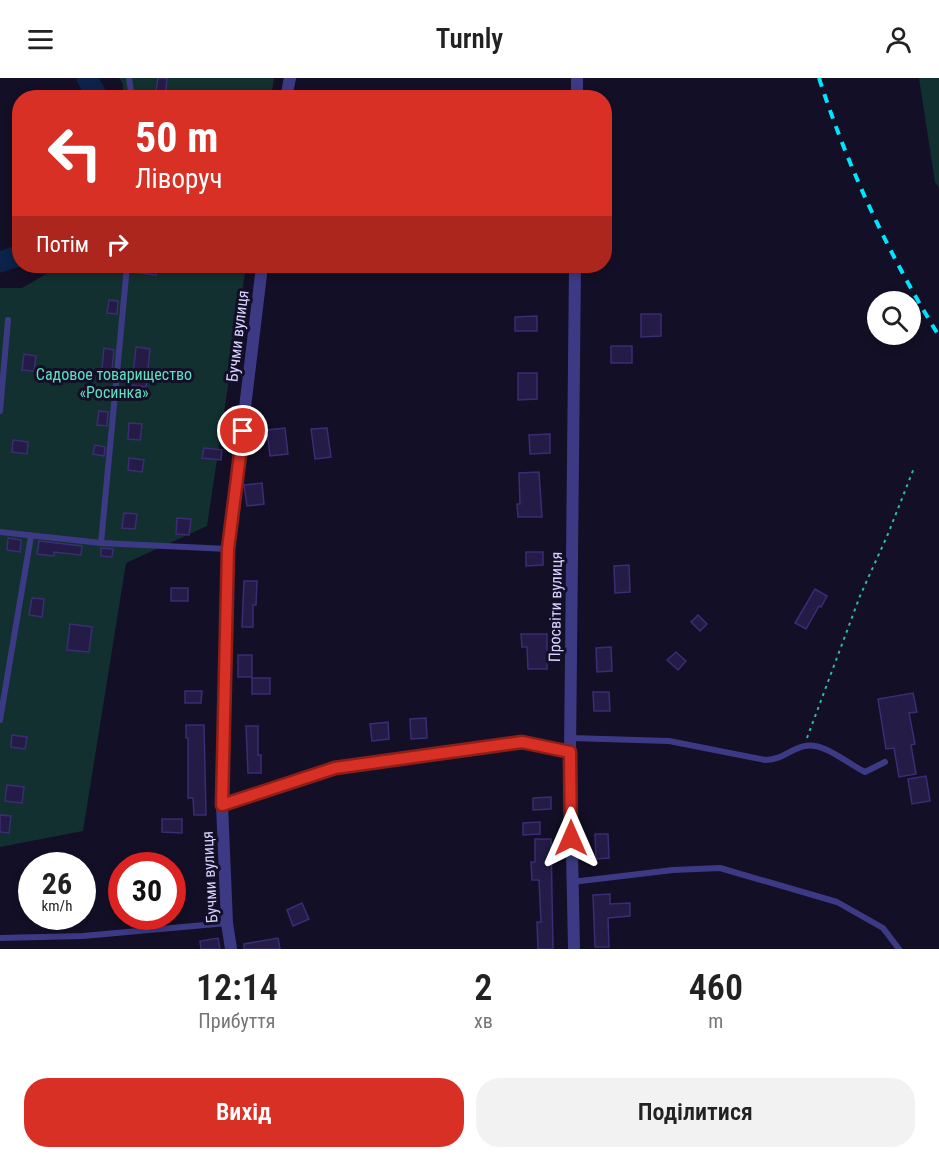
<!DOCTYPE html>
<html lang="uk">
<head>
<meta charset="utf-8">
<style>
  :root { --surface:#fff; --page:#f2f2f2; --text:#222; --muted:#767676; --accent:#d93025 }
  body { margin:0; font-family:"Roboto Condensed",sans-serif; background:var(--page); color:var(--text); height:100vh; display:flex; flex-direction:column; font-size:22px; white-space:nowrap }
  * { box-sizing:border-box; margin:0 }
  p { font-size:20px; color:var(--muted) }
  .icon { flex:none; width:33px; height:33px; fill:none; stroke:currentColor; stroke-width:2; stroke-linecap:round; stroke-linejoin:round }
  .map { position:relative; height:871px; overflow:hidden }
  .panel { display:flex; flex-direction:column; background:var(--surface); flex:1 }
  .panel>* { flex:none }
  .hud { position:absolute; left:12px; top:12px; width:600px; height:183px; border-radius:24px; box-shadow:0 3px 9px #0003; background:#d93025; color:#fff; overflow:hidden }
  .buttons { position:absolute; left:867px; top:213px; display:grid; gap:12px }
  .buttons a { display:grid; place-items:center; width:54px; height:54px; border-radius:50%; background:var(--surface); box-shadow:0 3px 9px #0003; font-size:30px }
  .speed { position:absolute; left:18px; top:774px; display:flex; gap:12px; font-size:30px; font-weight:700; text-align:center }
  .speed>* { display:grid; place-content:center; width:78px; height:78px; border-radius:50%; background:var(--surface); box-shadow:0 3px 9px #0003; line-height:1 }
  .speed small { font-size:15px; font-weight:400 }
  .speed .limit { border:9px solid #d22; background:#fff; color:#111 }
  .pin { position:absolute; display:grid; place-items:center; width:51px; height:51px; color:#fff; margin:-26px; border:3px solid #fff; border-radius:50%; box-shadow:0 2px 6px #0007 }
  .me { position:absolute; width:66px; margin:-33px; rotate:0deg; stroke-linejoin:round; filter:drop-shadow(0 0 4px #0008) }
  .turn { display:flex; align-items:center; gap:21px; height:126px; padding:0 24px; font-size:27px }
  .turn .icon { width:78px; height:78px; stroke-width:2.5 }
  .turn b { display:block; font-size:42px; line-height:51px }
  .then { display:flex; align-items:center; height:57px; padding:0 24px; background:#0003; gap:12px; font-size:22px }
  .eta { display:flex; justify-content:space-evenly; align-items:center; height:102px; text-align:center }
  .eta b { font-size:36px; font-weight:600; line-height:42px }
  .primary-button { display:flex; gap:12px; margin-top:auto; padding:12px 24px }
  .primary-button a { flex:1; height:69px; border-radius:24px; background:var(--accent); color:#fff; font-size:24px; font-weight:600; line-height:69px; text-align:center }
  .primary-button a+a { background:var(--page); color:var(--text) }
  header { display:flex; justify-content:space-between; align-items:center; height:78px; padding:0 24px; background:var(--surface); font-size:27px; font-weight:600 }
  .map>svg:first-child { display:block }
  .green { fill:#12302f }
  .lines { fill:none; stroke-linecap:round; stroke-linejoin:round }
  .river { stroke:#0c2248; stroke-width:21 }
  .building { fill:#241b47; stroke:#3b2d73; stroke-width:1.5 }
  .path { stroke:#2fb8b0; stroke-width:2; stroke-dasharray:3 4.5; stroke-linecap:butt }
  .lane { stroke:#3d3a85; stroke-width:6 }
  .street { stroke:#3d3a85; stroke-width:12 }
  .rail { stroke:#00e5ff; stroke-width:4; stroke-dasharray:9 8; stroke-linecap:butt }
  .route-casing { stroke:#8d1f18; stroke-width:15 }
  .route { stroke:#d93025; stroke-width:10 }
  .labels { text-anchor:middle; stroke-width:6; stroke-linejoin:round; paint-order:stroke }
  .street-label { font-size:16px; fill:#d9d4ff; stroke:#130f26 }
  .park-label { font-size:16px; fill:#5fe0c0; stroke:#130f26 }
</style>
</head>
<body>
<header><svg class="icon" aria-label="menu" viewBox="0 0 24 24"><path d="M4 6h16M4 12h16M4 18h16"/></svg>Turnly<svg class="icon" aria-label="person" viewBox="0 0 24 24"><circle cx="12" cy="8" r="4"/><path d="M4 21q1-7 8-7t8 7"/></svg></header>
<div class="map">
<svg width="939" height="871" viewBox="0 0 939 871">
  <rect width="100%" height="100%" fill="#130f26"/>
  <g class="green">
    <path d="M119,0H274L271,20L122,19L123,6Z"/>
    <path d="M919,0H939V110L935,104Z"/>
    <path d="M60,188H246L207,448L126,485L83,753L0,769V210H22Z"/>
  </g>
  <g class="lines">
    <g class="river">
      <path d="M87,0L98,20"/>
      <path d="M0,184L20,177"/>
    </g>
  </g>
  <g class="building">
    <path d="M158,0H167L165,20H155Z"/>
    <path d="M132,188H157L156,197L132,194Z"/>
    <path d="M109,222L118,223L117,236L107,235Z"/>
    <path d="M641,236H661V258L641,259Z"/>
    <path d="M537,238V253H515V239Z"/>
    <rect x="611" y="268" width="21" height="17"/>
    <path d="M136,269L150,271L146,309L132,307Z"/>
    <path d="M104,270L114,272L111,301L101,300Z"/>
    <path d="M24,276L36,278L34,293L22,292Z"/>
    <path d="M518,295H537V321L518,322Z"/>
    <path d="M99,333L108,334L107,348L97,347Z"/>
    <path d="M129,345L142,346L140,362L128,361Z"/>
    <path d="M285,350L288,376L270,378L267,352Z"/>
    <path d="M327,350L331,379L315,381L311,351Z"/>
    <path d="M550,356V375L530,376L529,357Z"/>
    <path d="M13,362L28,364L27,376L12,374Z"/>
    <path d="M95,367L105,369L104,378L93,376Z"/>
    <path d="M204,370L222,372L221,382L202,380Z"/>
    <path d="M129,380L144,382L142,394L128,392Z"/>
    <path d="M539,394L542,439H518L517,426H520L519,395Z"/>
    <path d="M262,405L264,426L247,428L244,407Z"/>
    <path d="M124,435L137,436L135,451L122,450Z"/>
    <path d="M177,440L191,441L189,457L176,456Z"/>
    <path d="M8,460L21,462L20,474L7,472Z"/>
    <path d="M39,463L82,468L81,477L54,474V478L37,476Z"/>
    <path d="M101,470L113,471L112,479L101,478Z"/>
    <path d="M526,474H543V487L526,488Z"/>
    <path d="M629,487L630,514L615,515L614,488Z"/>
    <path d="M244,503H257L256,527H253V549H242Z"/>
    <rect x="171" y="510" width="17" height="13"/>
    <path d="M815,511L827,518L821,529L819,528L806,551L795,545Z"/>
    <path d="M32,520L44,521L42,539L29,537Z"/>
    <path d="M698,537L707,546L700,553L691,544Z"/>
    <path d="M70,546L92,549L89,574L67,572Z"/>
    <path d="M521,556H547V591H528L527,569H522Z"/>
    <path d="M611,569L612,593L597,594L596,570Z"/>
    <path d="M676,574L686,583L678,592L667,582Z"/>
    <rect x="238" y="577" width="14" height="22"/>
    <rect x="252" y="600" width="18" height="16"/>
    <path d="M185,613H202L201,625H185Z"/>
    <path d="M593,614H609L610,633H594Z"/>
    <path d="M913,615L917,634L909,635L915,666L911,667L916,696L899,699L894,670L886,671L878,621Z"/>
    <path d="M426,640L427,660L411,661L410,641Z"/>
    <path d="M388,644L389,661L372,663L370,646Z"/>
    <path d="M186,647H204L206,737H194L193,720H188V660H186Z"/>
    <path d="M246,648H258V677H261V695H248Z"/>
    <path d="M12,657L27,659L25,671L11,669Z"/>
    <path d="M926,698L930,723L912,726L908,701Z"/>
    <path d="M7,707L24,709L22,725L5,723Z"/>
    <path d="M551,719V731L533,732V720Z"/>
    <path d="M0,737L11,738L9,755L0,754Z"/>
    <path d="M162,741H182V755L162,754Z"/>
    <path d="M540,744V756L523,757V745Z"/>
    <path d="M595,756H608L609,780L596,781Z"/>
    <path d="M535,761H551L553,871H538L537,844H541L539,802H532L531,784H535Z"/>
    <path d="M610,816V826L630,825V838L608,840L609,869H595L593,817Z"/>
    <path d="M302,825L309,841L293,848L287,832Z"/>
    <path d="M218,860L220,871H201L200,863Z"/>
    <path d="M278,860L280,871H244V866Z"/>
  </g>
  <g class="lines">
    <path class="path" d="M807,660L860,518L888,456L914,390"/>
    <g class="lane">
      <path d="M129,0L132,20"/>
      <path d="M0,333L8,242"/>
      <path d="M0,454L101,465L228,471"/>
      <path d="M101,465L127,188"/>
      <path d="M0,642L31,458"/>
      <path d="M571,660L669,663L765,682C785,681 789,671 805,668C824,664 848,686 865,694L885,684"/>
      <path d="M223,727L335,690L522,664L570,673"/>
      <path d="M572,804L673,792L720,790L837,824L883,850L899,871"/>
      <path d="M0,860L83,858L227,845"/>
    </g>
    <g class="street">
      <path d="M286,20L290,0"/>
      <path d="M577,20V0"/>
      <path d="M231,871L227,845L222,727L228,471L262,188"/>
      <path d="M574,871L570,674L575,188"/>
    </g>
    <path class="rail" d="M819,0C848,90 889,177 939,258"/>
  </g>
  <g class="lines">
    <g class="route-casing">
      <path id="route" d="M243,353L228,471L222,727L335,690L522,664L570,674L571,760"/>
    </g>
    <use href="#route" class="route"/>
  </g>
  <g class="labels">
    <g class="street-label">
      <text transform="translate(237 258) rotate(-83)" y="6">Бучми вулиця</text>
      <text transform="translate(555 529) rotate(-89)" y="6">Просвіти вулиця</text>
      <text transform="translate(209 799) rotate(-93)" y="6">Бучми вулиця</text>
    </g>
    <g class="park-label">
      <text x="114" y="302">Садовое товарищество<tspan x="114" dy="18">«Росинка»</tspan></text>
    </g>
  </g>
</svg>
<div class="buttons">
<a><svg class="icon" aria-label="search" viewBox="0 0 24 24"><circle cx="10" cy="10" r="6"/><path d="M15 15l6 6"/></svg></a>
</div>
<div class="speed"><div>26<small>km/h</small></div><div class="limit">30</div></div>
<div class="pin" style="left:243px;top:353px;background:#d93025"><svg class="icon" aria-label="arrive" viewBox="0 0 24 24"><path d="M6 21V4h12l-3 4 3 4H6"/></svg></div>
<svg class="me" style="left:571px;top:760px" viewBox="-20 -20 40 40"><path d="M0-17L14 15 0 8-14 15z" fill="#d93025" stroke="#fff" stroke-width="4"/></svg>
<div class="hud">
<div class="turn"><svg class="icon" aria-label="left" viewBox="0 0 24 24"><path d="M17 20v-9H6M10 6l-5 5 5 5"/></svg><div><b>50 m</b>Ліворуч</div></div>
<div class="then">Потім<svg class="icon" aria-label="right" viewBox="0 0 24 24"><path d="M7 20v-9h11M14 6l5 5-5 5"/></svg></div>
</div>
</div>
<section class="panel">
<div class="eta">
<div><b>12:14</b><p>Прибуття</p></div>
<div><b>2</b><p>хв</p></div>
<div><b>460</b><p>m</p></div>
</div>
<div class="primary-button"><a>Вихід</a><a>Поділитися</a></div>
</section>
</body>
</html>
